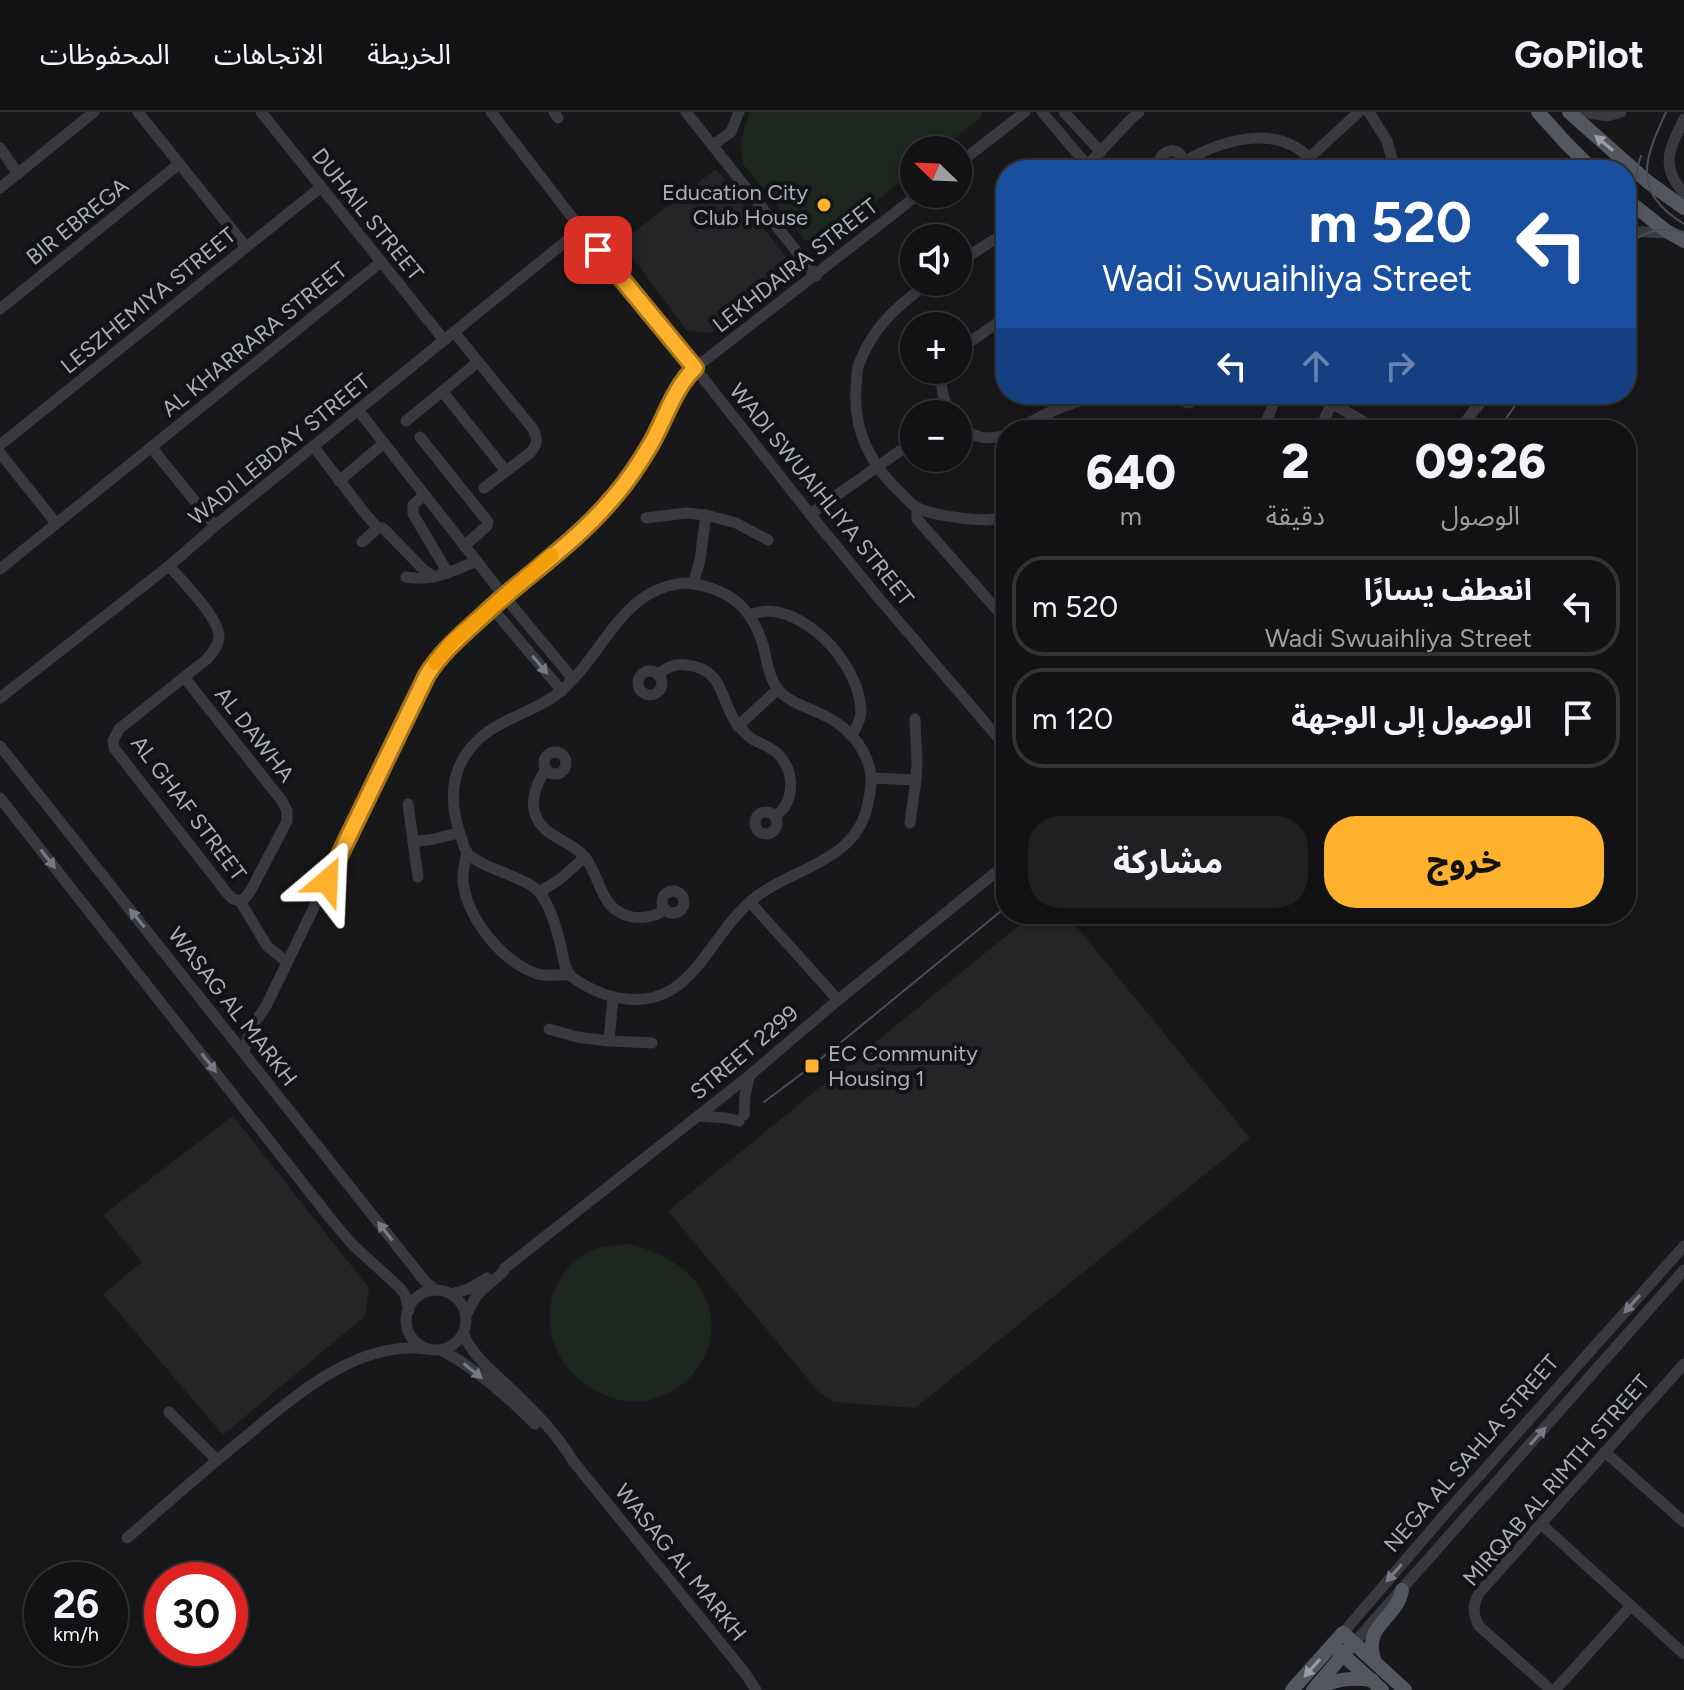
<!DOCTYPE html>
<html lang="ar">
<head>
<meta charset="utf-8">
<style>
  :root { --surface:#121214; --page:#1f2022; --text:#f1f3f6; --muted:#9c9ea0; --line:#313234; --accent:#fdb12d }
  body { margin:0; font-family:Figtree,"Noto Sans Arabic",sans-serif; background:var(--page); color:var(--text); direction:rtl; height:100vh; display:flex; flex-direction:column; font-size:30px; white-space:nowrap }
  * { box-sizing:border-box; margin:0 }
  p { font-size:26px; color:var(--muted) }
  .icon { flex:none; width:44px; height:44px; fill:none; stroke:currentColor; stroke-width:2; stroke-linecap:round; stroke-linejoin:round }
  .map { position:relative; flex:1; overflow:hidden; direction:ltr }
  .details { position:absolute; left:996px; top:308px; width:640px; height:504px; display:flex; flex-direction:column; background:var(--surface); border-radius:32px; box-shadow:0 4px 12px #0003,0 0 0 2px var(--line); direction:rtl }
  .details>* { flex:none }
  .hud { position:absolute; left:996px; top:48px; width:640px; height:244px; border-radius:32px; box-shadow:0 4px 12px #0003,0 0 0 2px var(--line); direction:rtl; background:#1a4fa0; color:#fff; overflow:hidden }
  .needle { width:52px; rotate:293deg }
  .tools { position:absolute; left:900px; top:24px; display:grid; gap:16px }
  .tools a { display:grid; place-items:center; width:72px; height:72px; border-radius:50%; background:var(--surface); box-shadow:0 4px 12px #0003,0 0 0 2px var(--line); font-size:40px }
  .speed { position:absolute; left:24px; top:1450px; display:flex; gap:16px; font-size:40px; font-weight:700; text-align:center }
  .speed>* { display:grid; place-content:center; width:104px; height:104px; border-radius:50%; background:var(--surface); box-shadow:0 4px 12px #0003,0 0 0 2px var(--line); line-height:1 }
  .speed small { font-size:20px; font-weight:400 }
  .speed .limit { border:12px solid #d22; background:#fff; color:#111 }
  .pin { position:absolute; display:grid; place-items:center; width:68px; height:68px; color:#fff; margin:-34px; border-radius:16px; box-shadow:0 4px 12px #0006 }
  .me { position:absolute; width:88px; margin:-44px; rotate:26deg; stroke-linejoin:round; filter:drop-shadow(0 0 6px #0008) }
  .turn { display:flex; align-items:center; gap:28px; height:168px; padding:0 32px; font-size:36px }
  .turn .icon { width:104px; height:104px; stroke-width:2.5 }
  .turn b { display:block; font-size:56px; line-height:68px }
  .lanes { display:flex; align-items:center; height:76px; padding:0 32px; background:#0003; justify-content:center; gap:40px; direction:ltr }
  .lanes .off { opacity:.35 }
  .eta { display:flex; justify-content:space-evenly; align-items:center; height:136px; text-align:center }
  .eta b { font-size:48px; font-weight:800; line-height:56px }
  .action { display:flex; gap:16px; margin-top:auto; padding:16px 32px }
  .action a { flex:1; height:92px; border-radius:32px; background:var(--accent); color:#111; font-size:32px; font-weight:800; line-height:92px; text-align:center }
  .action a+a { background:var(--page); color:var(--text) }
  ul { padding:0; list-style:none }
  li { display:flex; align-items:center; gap:24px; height:100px; margin:0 16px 12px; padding:0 16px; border:4px solid var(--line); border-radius:32px }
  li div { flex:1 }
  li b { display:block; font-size:30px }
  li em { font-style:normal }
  header { display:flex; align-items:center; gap:48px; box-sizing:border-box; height:112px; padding:0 40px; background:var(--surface); border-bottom:2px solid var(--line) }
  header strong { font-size:38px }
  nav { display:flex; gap:44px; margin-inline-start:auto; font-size:28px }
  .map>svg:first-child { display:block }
  .built { fill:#242427 }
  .green { fill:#1d261e }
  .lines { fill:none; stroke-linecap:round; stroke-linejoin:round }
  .minor { stroke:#393a40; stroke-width:11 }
  .major { stroke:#54575f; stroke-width:14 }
  .tram { stroke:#4c4e55; stroke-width:2 }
  .oneway { fill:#989da9 }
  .oneway2 { fill:#777a84 }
  .route-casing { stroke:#a4731d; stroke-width:20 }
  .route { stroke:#fdb12d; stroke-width:14 }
  .slow { stroke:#f59e0b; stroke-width:14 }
  .poi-dot { fill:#fdb12d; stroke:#131315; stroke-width:3 }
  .labels { text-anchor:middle; stroke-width:8; stroke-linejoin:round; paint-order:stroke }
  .poi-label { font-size:22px; fill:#a9afbb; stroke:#131315; text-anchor:end }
  .street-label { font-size:22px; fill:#a9afbb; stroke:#131315 }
</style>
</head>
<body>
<header>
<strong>GoPilot</strong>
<nav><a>الخريطة</a><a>الاتجاهات</a><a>المحفوظات</a></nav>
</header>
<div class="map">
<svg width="1684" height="1578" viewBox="0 0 1684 1578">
  <rect width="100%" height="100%" fill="#18181a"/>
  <g class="built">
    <path d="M716,57L788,147L780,167L711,221L687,218L621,130Z"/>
    <path d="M1033,802H1066L1250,1026L915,1296L833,1290L818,1279L668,1099Z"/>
    <path d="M233,1004L369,1176L365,1204L223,1323L103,1182L142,1150L103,1103Z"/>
  </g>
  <g class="green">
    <path d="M750,0H982L980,6L940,38H914V59L828,128H805L743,52L740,30Z"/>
    <path d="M629,1132C661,1139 697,1159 708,1192C723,1237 688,1284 643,1289C627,1291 610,1286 596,1279C541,1250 531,1174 587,1141C599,1134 615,1133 629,1132Z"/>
  </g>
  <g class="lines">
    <g class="minor">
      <path d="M138,0L246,135"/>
      <path d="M261,0L444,228"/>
      <path d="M491,0L581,117L695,256L810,402L877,484L1006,635"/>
      <path d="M554,0L558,6"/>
      <path d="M686,0L816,164"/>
      <path d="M1042,0L1088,54"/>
      <path d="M1064,0L1101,40"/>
      <path d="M1369,0L1387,29L1395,58"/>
      <path d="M1583,0L1607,4L1621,0"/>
      <path d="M1684,7C1670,36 1659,54 1684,81"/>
      <path d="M713,33L731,20L739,0"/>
      <path d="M0,36L18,62"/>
      <path d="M1310,45L1359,0"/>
      <path d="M1185,49C1228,25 1287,9 1319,58"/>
      <path d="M958,52L1025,0"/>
      <path d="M1083,58L1130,8L1139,0"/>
      <path d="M1159,58C1155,34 1187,31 1184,58"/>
      <path d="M0,76L94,0"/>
      <path d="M1626,119L1669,121"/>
      <path d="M958,151L1006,120"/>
      <path d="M929,170C898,194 873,214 859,252C856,259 857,268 856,276C853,319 871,354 903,383C907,387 912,393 916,395C929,403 980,410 994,407C998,406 1002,404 1006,403"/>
      <path d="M0,197L179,52"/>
      <path d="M454,220L533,317C538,328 538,332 530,341L484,376"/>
      <path d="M958,238L1006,205"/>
      <path d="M944,258C938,272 944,288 950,302"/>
      <path d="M442,279L506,359"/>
      <path d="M1177,282L1180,288L1189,291L1198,286L1199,282"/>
      <path d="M1316,282L1378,318"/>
      <path d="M358,298L504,484L573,567"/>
      <path d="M406,309L478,250"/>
      <path d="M958,312C975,326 985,329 1006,323"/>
      <path d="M1017,318C1050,298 1074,288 1112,282"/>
      <path d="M1263,318L1277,282"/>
      <path d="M1320,318L1331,292L1340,282"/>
      <path d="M1459,318L1487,282"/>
      <path d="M420,325L488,410L487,414L464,434"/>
      <path d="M0,333L321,75"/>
      <path d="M313,334L367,404L378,416"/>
      <path d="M151,335L215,414"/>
      <path d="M0,341L56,411"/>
      <path d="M339,369L384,331"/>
      <path d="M424,383L413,393V402L448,461"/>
      <path d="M917,396V407L1006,508"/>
      <path d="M810,402L914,329"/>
      <path d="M706,403L736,411L768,428"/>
      <path d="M646,406L686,401L706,403L700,448L693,472"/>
      <path d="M362,430L378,416H383L424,458L434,465"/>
      <path d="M169,454C182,469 220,506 219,526C218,535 212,541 207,547L119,617L113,629L114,636L227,781L233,787L240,789L246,785L251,778L287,709V699L282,689L184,565"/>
      <path d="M0,457L381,150"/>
      <path d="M406,465C431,470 453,459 477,449"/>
      <path d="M688,471C730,477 753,495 764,537C767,549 768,562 775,573C784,588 801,593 817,600C844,611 868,634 871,665C872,675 869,687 867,696C853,752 789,756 751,789C704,829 690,905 610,884C599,881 580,872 571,864C564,857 563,844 561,835C557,818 551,795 540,781C534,773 523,769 514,765C499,758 480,753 468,742C464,738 463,730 461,725C448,688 450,653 480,626C504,605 538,599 562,578C605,541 623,473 688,471Z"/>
      <path d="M492,496L562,579"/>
      <path d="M750,503C756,501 762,499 768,499C813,501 860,556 861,599C861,608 856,615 852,623"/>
      <circle cx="650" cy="571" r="12"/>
      <path d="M658,563C666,555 676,551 687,553C725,557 720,590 738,614L778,577"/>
      <path d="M0,586L169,454L215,414L581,117"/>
      <path d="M738,614C743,618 747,623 752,627C761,632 772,635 779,643C795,660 795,691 775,704"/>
      <path d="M0,634L424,1168L435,1178"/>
      <circle cx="555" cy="651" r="11"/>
      <path d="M871,666L916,668L917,651L915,607"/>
      <path d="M0,686L330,1106L352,1132L400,1176L405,1183L409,1198"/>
      <path d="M408,692L413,729L429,728L459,721"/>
      <circle cx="766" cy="711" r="11"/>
      <path d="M910,711L916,668"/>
      <path d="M413,729L418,765"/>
      <path d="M467,740C465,749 463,758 463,766C464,803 502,851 538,862C548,865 559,862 569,863"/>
      <path d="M585,745C595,759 597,771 605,785C616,806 640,810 660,801L663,796"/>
      <circle cx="673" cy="790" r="11"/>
      <path d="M539,780L559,768L585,745C573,731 556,728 544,716C526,698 534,675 546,657"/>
      <path d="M240,789L267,834L287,850"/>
      <path d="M750,790L838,888"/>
      <path d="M549,917L577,925L609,929L613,885"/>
      <path d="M609,929L652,931"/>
      <path d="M244,940L251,916L266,894L427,563C444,536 467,519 490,497C531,460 578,427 613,386C628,369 641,349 652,330C666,305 675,276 695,256L919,82"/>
      <path d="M744,1003L745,983L750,963"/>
      <path d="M699,1004L726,1006L739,1009"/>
      <circle cx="436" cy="1208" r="30"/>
      <path d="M451,1182L469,1177L487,1166"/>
      <path d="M466,1203L477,1183L503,1160L505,1156L750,963L838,888L1006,752"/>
      <path d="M463,1221C472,1243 490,1257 507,1273C531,1296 556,1320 573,1349L745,1561L756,1578"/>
      <path d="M441,1238C476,1256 507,1284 535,1312"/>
      <path d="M169,1300L217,1348"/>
      <path d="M1605,1340L1684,1410"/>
      <path d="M1541,1412L1684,1542"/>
      <path d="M127,1426C164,1394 201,1361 239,1330C291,1288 355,1227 427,1237"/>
      <path d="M1343,1521L1445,1402L1684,1134"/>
      <path d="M1354,1531L1684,1158"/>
      <path d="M1551,1578L1479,1514C1472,1501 1473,1493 1479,1481L1684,1252"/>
      <path d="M1555,1578L1630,1495"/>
    </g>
    <g class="major">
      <path d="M1538,0L1566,31L1593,58"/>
      <path d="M1569,0L1648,70L1684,96"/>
      <path d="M1626,87L1665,118L1684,129"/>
      <path d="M1332,1533L1382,1578"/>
      <path d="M1375,1550C1361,1512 1397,1508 1402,1478"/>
      <path d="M1319,1576C1336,1566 1353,1565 1372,1568"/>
      <path d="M1292,1578L1343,1521L1405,1578"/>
      <path d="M1313,1578L1348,1537"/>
    </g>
    <g class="tram">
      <path d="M1666,0C1644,48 1631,79 1684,112"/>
      <path d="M1626,116C1636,93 1632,67 1641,44"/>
      <path d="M1626,133C1647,119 1659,114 1684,120"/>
      <path d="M1498,318L1523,282"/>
      <path d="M764,990L812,954L1006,795"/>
    </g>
  </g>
  <defs><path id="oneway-solid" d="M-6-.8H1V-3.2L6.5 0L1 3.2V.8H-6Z" transform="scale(2)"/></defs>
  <g class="oneway">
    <use href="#oneway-solid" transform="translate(1604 31) rotate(-140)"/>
    <use href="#oneway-solid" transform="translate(1312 1556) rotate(132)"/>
  </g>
  <g class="oneway2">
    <use href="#oneway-solid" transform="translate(540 553) rotate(50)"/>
    <use href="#oneway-solid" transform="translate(48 747) rotate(52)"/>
    <use href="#oneway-solid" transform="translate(137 806) rotate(-129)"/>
    <use href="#oneway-solid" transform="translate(209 951) rotate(52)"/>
    <use href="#oneway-solid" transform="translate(385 1119) rotate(-128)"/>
    <use href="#oneway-solid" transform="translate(1632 1192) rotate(132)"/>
    <use href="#oneway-solid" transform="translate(473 1259) rotate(39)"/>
    <use href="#oneway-solid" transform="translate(1538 1324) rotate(-48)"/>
    <use href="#oneway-solid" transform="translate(1394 1461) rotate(131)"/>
  </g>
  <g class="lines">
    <g class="route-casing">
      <path id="route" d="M327,769L427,563C444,536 467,519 490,497C531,460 578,428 613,386C628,369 641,349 652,330C666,305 674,276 695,256L598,138"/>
    </g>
    <use href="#route" class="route"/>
    <path class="slow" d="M435,551L451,531L552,443"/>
  </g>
  <g class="poi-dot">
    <circle cx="824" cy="93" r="8"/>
    <rect x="804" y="946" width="16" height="16" rx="4"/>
  </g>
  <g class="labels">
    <g class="poi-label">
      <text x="808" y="88">Education City<tspan x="808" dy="25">Club House</tspan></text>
      <text x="828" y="949" text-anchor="start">EC Community<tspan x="828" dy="25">Housing 1</tspan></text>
    </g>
    <g class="street-label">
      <text transform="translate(368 102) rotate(51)" y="8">DUHAIL STREET</text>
      <text transform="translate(77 109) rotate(-39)" y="8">BIR EBREGA</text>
      <text transform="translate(795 153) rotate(-38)" y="8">LEKHDAIRA STREET</text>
      <text transform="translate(148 188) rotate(-39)" y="8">LESZHEMIYA STREET</text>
      <text transform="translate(254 227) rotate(-39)" y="8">AL KHARRARA STREET</text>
      <text transform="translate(279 337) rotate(-39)" y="8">WADI LEBDAY STREET</text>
      <text transform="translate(822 382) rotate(51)" y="8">WADI SWUAIHLIYA STREET</text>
      <text transform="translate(255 622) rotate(52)" y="8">AL DAWHA</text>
      <text transform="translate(189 696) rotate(53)" y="8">AL GHAF STREET</text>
      <text transform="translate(233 894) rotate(52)" y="8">WASAG AL MARKH</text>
      <text transform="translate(744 940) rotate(-40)" y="8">STREET 2299</text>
      <text transform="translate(1471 1341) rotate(-49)" y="8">NEGA AL SAHLA STREET</text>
      <text transform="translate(1556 1368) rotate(-49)" y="8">MIRQAB AL RIMTH STREET</text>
      <text transform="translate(681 1450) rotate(51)" y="8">WASAG AL MARKH</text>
    </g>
  </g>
</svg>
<div class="tools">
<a><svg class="needle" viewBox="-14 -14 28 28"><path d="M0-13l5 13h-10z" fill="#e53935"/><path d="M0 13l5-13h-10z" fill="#9c9ea0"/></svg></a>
<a><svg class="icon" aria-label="sound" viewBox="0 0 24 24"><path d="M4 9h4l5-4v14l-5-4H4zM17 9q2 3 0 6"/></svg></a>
<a>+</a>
<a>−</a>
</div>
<div class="speed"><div>26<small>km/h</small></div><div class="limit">30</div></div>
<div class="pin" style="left:598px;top:138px;background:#d93025"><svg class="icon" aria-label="arrive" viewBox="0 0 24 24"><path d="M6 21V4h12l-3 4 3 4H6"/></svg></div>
<svg class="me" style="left:327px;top:769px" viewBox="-20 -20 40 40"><path d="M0-17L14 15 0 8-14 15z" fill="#fdb12d" stroke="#fff" stroke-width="4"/></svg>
<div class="hud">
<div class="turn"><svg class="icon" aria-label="left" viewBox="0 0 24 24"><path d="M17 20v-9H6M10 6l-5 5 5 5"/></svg><div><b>520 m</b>Wadi Swuaihliya Street</div></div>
<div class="lanes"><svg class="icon" aria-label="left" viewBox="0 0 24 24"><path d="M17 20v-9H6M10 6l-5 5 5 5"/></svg><svg class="icon off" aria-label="ahead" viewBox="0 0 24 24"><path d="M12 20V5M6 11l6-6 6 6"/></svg><svg class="icon off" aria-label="right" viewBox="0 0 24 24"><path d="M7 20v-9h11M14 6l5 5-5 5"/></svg></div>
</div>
<section class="details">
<div class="eta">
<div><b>09:26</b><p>الوصول</p></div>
<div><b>2</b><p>دقيقة</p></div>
<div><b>640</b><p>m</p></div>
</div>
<ul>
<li><svg class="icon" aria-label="left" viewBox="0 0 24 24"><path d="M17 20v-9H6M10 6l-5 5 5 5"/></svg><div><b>انعطف يسارًا</b><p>Wadi Swuaihliya Street</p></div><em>520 m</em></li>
<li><svg class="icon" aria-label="arrive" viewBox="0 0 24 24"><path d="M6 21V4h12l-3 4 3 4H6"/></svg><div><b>الوصول إلى الوجهة</b></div><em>120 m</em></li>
</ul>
<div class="action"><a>خروج</a><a>مشاركة</a></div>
</section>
</div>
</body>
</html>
